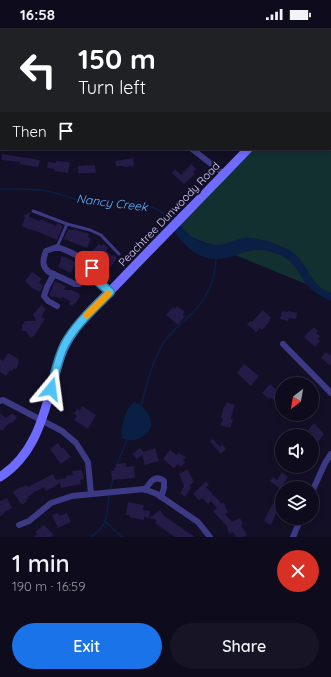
<!DOCTYPE html>
<html lang="en">
<head>
<meta charset="utf-8">
<style>
  :root { --surface:#0e0b1c; --page:#171425; --text:#f1f3f6; --muted:#9b9ba3; --line:#2e2b3b; --accent:#1a73e8 }
  body { margin:0; font-family:Quicksand,sans-serif; background:var(--page); color:var(--text); height:100vh; display:flex; flex-direction:column; font-size:15px; white-space:nowrap }
  * { box-sizing:border-box; margin:0 }
  p { font-size:13px; color:var(--muted) }
  .icon { flex:none; width:22px; height:22px; fill:none; stroke:currentColor; stroke-width:2; stroke-linecap:round; stroke-linejoin:round }
  .map { position:relative; height:509px; overflow:hidden }
  .drawer { display:flex; flex-direction:column; background:var(--surface); flex:1 }
  .drawer>* { flex:none }
  .hud { position:absolute; left:0px; top:0px; width:331px; height:122px; box-shadow:0 2px 6px #0003,0 0 0 1px var(--line); background:#202124; color:#fff; overflow:hidden }
  .needle { width:26px; rotate:211deg }
  .fabs { position:absolute; left:275px; top:349px; display:grid; gap:8px }
  .fabs a { display:grid; place-items:center; width:44px; height:44px; border-radius:50%; background:var(--surface); box-shadow:0 2px 6px #0003,0 0 0 1px var(--line); font-size:20px }
  .pin { position:absolute; display:grid; place-items:center; width:34px; height:34px; color:#fff; margin:-17px; border-radius:8px; box-shadow:0 2px 6px #0006 }
  .me { position:absolute; width:44px; margin:-22px; rotate:16deg; stroke-linejoin:round; filter:drop-shadow(0 0 3px #0008) }
  .turn { display:flex; align-items:center; gap:14px; height:84px; padding:0 12px; font-size:18px }
  .turn .icon { width:52px; height:52px; stroke-width:2.5 }
  .turn b { display:block; font-size:28px; line-height:34px }
  .then { display:flex; align-items:center; height:38px; padding:0 12px; background:#0003; gap:8px; font-size:15px }
  .round { display:grid; place-items:center; flex:none; width:42px; height:42px; border-radius:21px; background:var(--page) }
  .summary { display:flex; align-items:center; justify-content:space-between; height:68px; padding:0 12px }
  h1 { font-size:24px; font-weight:600; line-height:30px }
  .primary-button { display:flex; gap:8px; margin-top:auto; padding:8px 12px }
  .primary-button a { flex:1; height:46px; border-radius:24px; background:var(--accent); color:#fff; font-size:16px; font-weight:600; line-height:46px; text-align:center }
  .primary-button a+a { background:var(--page); color:var(--text) }
  .status { display:flex; justify-content:space-between; align-items:center; height:28px; padding:0 20px; background:var(--surface); direction:ltr }
  .status svg { height:11px; fill:currentColor }
  .map>svg:first-child { display:block }
  .green { fill:#12302f }
  .water { fill:#0a1f44 }
  .lines { fill:none; stroke-linecap:round; stroke-linejoin:round }
  .stream { stroke:#0a1f44; stroke-width:1.5 }
  .building { fill:#241b47 }
  .service { stroke:#3d3a85; stroke-width:3 }
  .minor { stroke:#3d3a85; stroke-width:6 }
  .secondary { stroke:#6f6bff; stroke-width:9 }
  .route-casing { stroke:#337fa1; stroke-width:10 }
  .route { stroke:#4fc3f7; stroke-width:7 }
  .slow { stroke:#f59e0b; stroke-width:7 }
  .labels { text-anchor:middle; stroke-width:4; stroke-linejoin:round; paint-order:stroke }
  .street-label { font-size:11px; fill:#d9d4ff; stroke:#130f26 }
  .water-label { font-size:12px; font-style:italic; fill:#62b6ff; stroke:#130f26 }
</style>
</head>
<body>
<div class="status"><b>16:58</b><svg viewBox="0 0 49 12"><path d="M0 12V9h3v3zM5 12V6h3v6zM10 12V3h3v9zM15 12V0h3v12zM26 1h20v11H26zM47 4h2v5h-2z"/></svg></div>
<div class="map">
<svg width="331" height="509" viewBox="0 0 331 509">
  <rect width="100%" height="100%" fill="#130f26"/>
  <path class="green" d="M331,32V269L318,261L172,201L248,121H330Z"/>
  <g class="water">
    <path d="M166,188C183,193 184,210 206,215C224,220 228,213 244,210C257,208 281,217 291,223C305,232 308,248 320,259C323,261 328,263 331,265V273C322,269 313,264 306,256C299,246 294,234 282,228C279,226 274,225 271,224C247,217 239,230 217,231C193,232 175,208 166,188Z"/>
    <path d="M134,374C142,375 153,389 151,398C148,409 132,416 122,410C120,400 125,381 134,374Z"/>
  </g>
  <g class="lines">
    <g class="stream">
      <path d="M0,161C15,161 31,160 46,163C59,165 71,171 84,173C111,177 146,167 167,189"/>
      <path d="M141,377C147,356 152,333 164,314C172,302 183,295 192,285C207,271 216,250 216,230"/>
      <path d="M117,436L127,412"/>
      <path d="M110,462L113,452"/>
      <path d="M106,494L122,509"/>
      <path d="M91,509C110,495 106,488 109,467"/>
    </g>
  </g>
  <g class="building">
    <path d="M2,126L40,132L38,139L20,136V134L2,132Z"/>
    <path d="M133,130L134,138L124,139L123,138H116L115,133Z"/>
    <path d="M56,133L70,134L68,145L54,143L55,141L47,140L48,134L56,135Z"/>
    <path d="M191,136L196,141L193,144L195,146L184,156L172,145L175,141L181,147Z"/>
    <path d="M95,137L96,145H78V138Z"/>
    <path d="M30,184L29,189L40,193L41,191L56,198L57,195L63,198L57,212L31,201L30,202L22,198L25,190L23,186L25,187Z"/>
    <path d="M68,201L73,202V201L89,206L88,209L91,210L87,220L64,211Z"/>
    <path d="M99,216L102,218L104,216L108,220L106,223L112,228L114,227L117,230L108,242L90,225Z"/>
    <path d="M62,228L76,234L71,245L58,239Z"/>
    <path d="M32,244L42,251L39,255L43,257L40,264L32,260L25,253Z"/>
    <path d="M55,253L66,258L64,262H72L78,265L80,268L75,276L74,275L72,278L69,276L70,273L62,269L61,271L53,268L52,270L49,267Z"/>
    <path d="M41,277L46,281L41,289L45,291L34,308L30,310L26,303H22V297L25,293H36L33,286L38,281Z"/>
    <path d="M177,278L185,284L182,287L185,288L178,297L166,287L173,279L175,281Z"/>
    <path d="M263,282L271,290L269,292L270,293L262,302L260,300L256,304L247,296L250,293L252,294Z"/>
    <path d="M282,283L288,284V283L297,285L296,291L289,290L288,293L280,291Z"/>
    <path d="M314,299L318,303L316,305L320,308L318,311L320,313L315,319L304,309Z"/>
    <path d="M326,324L331,328V338L321,330Z"/>
    <path d="M8,325L19,331L18,334L19,335L16,341L14,340L12,343L10,342L6,348L0,344V331L3,333Z"/>
    <path d="M244,336L259,348L251,358L237,345Z"/>
    <path d="M270,356L278,363L276,365L279,368L275,373L270,369L269,371L262,365Z"/>
    <path d="M227,374L235,377L231,389V391L233,392L230,400L220,397L223,391L221,390L223,381Z"/>
    <path d="M82,378L96,387L88,401L74,392L77,388L74,386L77,381L80,383Z"/>
    <path d="M0,385L6,390L12,385L17,389L13,394L9,395L2,403L0,401Z"/>
    <path d="M288,386H298L302,390L297,395Z"/>
    <path d="M314,395L324,406L318,414L310,407L312,405L308,402Z"/>
    <path d="M213,411L220,419L222,416L226,421L221,426L210,413Z"/>
    <path d="M58,415L62,421L63,419L71,429L61,436L50,421Z"/>
    <path d="M140,420L144,424L155,420L159,433L145,437L142,427L137,431L132,426Z"/>
    <path d="M170,422L177,427L178,425L186,429L183,432L185,434L181,439L178,436L174,440L163,431Z"/>
    <path d="M126,435V439L134,438L135,450L112,452L111,443H114V440H116V436Z"/>
    <path d="M82,442L84,451L80,452L81,456L61,460L60,455L46,463L44,459L37,463V462L28,469L29,470L26,472L27,473L22,477L13,464L20,459L21,460L26,457L28,459L53,446L56,452L66,450V448L73,447L72,443Z"/>
    <path d="M186,442H188L194,454L190,457L191,460L185,469L180,465L184,458L179,446Z"/>
    <path d="M282,444L288,449L280,461L270,453L273,449L277,452Z"/>
    <path d="M206,453L209,457L206,459L222,476L223,474L226,478L225,479L228,484L225,486L232,494L240,490L243,496L241,497L247,507L243,509H236L233,504L230,506L227,501L228,500L213,483L217,480L211,473L208,476L202,470L199,472L193,466Z"/>
    <path d="M7,470L12,480L4,484L5,485L0,488V473Z"/>
    <path d="M128,474L144,477L143,482L150,483L149,490L160,482L164,488L195,509H175L155,495L157,492L144,489V492L129,489L130,487H126Z"/>
    <path d="M273,475L279,479L271,497L264,493Z"/>
    <path d="M58,485L59,488L67,485L71,494L58,500L52,487Z"/>
    <path d="M44,497L54,507L51,509H34L37,506L35,504Z"/>
  </g>
  <g class="lines">
    <g class="service">
      <path d="M308,1V0"/>
      <path d="M330,22L331,23"/>
      <path d="M33,183L67,196L57,219"/>
      <path d="M67,196L90,202L101,207L119,226"/>
    </g>
    <g class="minor">
      <path d="M178,0L179,1"/>
      <path d="M19,1L20,0"/>
      <path d="M138,1L139,0"/>
      <path d="M0,33L1,32"/>
      <path d="M0,108H1"/>
      <path d="M192,121L224,146"/>
      <circle cx="88" cy="247" r="8"/>
      <path d="M54,246L47,259L44,268L48,273L57,278"/>
      <path d="M95,251L110,264"/>
      <path d="M83,253L79,256H75L49,244C41,238 43,231 46,223L57,219C66,222 87,230 88,239"/>
      <path d="M283,316L331,365"/>
      <path d="M0,373L3,372L62,403L76,415L88,434L91,466"/>
      <path d="M145,462C150,454 155,446 164,453V460L161,469"/>
      <path d="M312,464L325,435L331,426"/>
      <path d="M19,497L29,493L51,475L72,468L144,461L157,466L198,494L210,509"/>
      <path d="M293,509L301,490"/>
    </g>
    <g class="secondary">
      <path d="M330,36L331,35"/>
      <path d="M0,449C36,426 44,386 55,347C58,337 60,326 66,316C79,291 102,272 121,252C163,208 206,165 248,121"/>
    </g>
  </g>
  <g class="lines">
    <g class="route-casing">
      <path id="route" d="M51,361C55,346 58,330 65,316C76,296 94,280 110,264L95,251L96,245L92,240"/>
    </g>
    <use href="#route" class="route"/>
    <path class="slow" d="M87,287L108,266"/>
  </g>
  <g class="labels">
    <g class="street-label">
      <text transform="translate(169 186) rotate(-46)" y="4">Peachtree Dunwoody Road</text>
    </g>
    <g class="water-label">
      <text transform="translate(112 175) rotate(7)" y="4">Nancy Creek</text>
    </g>
  </g>
</svg>
<div class="fabs">
<a><svg class="needle" viewBox="-14 -14 28 28"><path d="M0-13l5 13h-10z" fill="#e53935"/><path d="M0 13l5-13h-10z" fill="#9b9ba3"/></svg></a>
<a><svg class="icon" aria-label="sound" viewBox="0 0 24 24"><path d="M4 9h4l5-4v14l-5-4H4zM17 9q2 3 0 6"/></svg></a>
<a><svg class="icon" aria-label="layers" viewBox="0 0 24 24"><path d="M12 4l9 5-9 5-9-5zM3 14l9 5 9-5"/></svg></a>
</div>
<div class="pin" style="left:92px;top:240px;background:#d93025"><svg class="icon" aria-label="arrive" viewBox="0 0 24 24"><path d="M6 21V4h12l-3 4 3 4H6"/></svg></div>
<svg class="me" style="left:51px;top:361px" viewBox="-20 -20 40 40"><path d="M0-17L14 15 0 8-14 15z" fill="#4fc3f7" stroke="#fff" stroke-width="4"/></svg>
<div class="hud">
<div class="turn"><svg class="icon" aria-label="left" viewBox="0 0 24 24"><path d="M17 20v-9H6M10 6l-5 5 5 5"/></svg><div><b>150 m</b>Turn left</div></div>
<div class="then">Then<svg class="icon" aria-label="arrive" viewBox="0 0 24 24"><path d="M6 21V4h12l-3 4 3 4H6"/></svg></div>
</div>
</div>
<section class="drawer">
<div class="summary"><div><h1>1 min</h1><p>190 m · 16:59</p></div><a class="round" style="background:#d93025;color:#fff"><svg class="icon" aria-label="close" viewBox="0 0 24 24"><path d="M6 6l12 12M18 6L6 18"/></svg></a></div>
<div class="primary-button"><a>Exit</a><a>Share</a></div>
</section>
</body>
</html>
